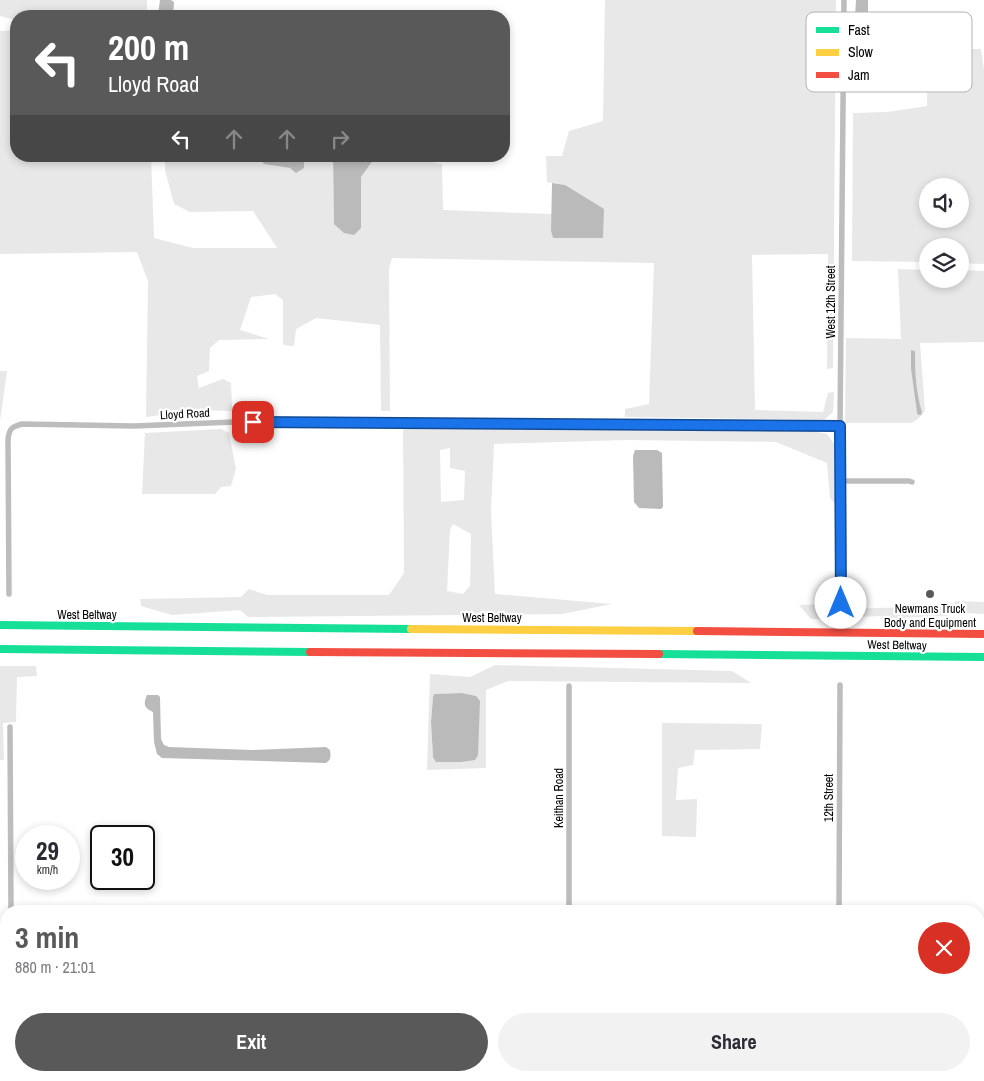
<!DOCTYPE html>
<html lang="en">
<head>
<meta charset="utf-8">
<style>
  :root { --surface:#fff; --page:#f2f2f3; --text:#2b2b33; --muted:#7c7c81; --accent:#595959 }
  body { margin:0; font-family:"Archivo Narrow",sans-serif; background:var(--page); color:var(--text); height:100vh; display:flex; flex-direction:column; font-size:19px; white-space:nowrap }
  * { box-sizing:border-box; margin:0 }
  p { font-size:16px; color:var(--muted) }
  .icon { flex:none; width:28px; height:28px; fill:none; stroke:currentColor; stroke-width:2; stroke-linecap:round; stroke-linejoin:round }
  .map { position:relative; flex:1; overflow:hidden }
  .details { position:absolute; left:0px; top:905px; width:985px; height:176px; display:flex; flex-direction:column; background:var(--surface); border-radius:20px 20px 0 0; box-shadow:0 2px 8px #0003 }
  .details>* { flex:none }
  .hud { position:absolute; left:10px; top:10px; width:500px; height:152px; border-radius:20px; box-shadow:0 2px 8px #0003; background:#595959; color:#fff; overflow:hidden }
  .controls { position:absolute; left:919px; top:178px; display:grid; gap:10px }
  .controls a { display:grid; place-items:center; width:50px; height:50px; border-radius:50%; background:var(--surface); box-shadow:0 2px 8px #0003; font-size:25px }
  .speed { position:absolute; left:15px; top:825px; display:flex; gap:10px; font-size:25px; font-weight:700; text-align:center }
  .speed>* { display:grid; place-content:center; width:65px; height:65px; border-radius:50%; background:var(--surface); box-shadow:0 2px 8px #0003; line-height:1 }
  .speed small { font-size:12px; font-weight:400 }
  .speed .limit { border:2px solid #111; border-radius:8px; background:#fff; color:#111 }
  .pin { position:absolute; display:grid; place-items:center; width:42px; height:42px; color:#fff; margin:-21px; border-radius:10px; box-shadow:0 2px 8px #0006 }
  .me { position:absolute; width:55px; margin:-28px; rotate:0deg; stroke-linejoin:round; filter:drop-shadow(0 0 4px #0008) }
  .turn { display:flex; align-items:center; gap:18px; height:105px; padding:0 15px; font-size:22px }
  .turn .icon { width:65px; height:65px; stroke-width:2.5 }
  .turn b { display:block; font-size:35px; line-height:42px }
  .lanes { display:flex; align-items:center; height:48px; padding:0 15px; background:#0003; justify-content:center; gap:25px; direction:ltr }
  .lanes .off { opacity:.35 }
  .round { display:grid; place-items:center; flex:none; width:52px; height:52px; border-radius:26px; background:var(--page) }
  .summary { display:flex; align-items:center; justify-content:space-between; height:85px; padding:0 15px }
  h1 { font-size:30px; font-weight:800; line-height:38px; color:var(--accent) }
  .cta { display:flex; gap:10px; margin-top:auto; padding:10px 15px }
  .cta a { flex:1; height:58px; border-radius:30px; background:var(--accent); color:#fff; font-size:20px; font-weight:800; line-height:58px; text-align:center }
  .cta a+a { background:var(--page); color:var(--text) }
  .map>svg:first-child { display:block }
  .green { fill:#e8e8e8; fill-rule:evenodd }
  .water { fill:#bababa }
  .lines { fill:none; stroke-linecap:round; stroke-linejoin:round }
  .street { stroke:#bdbdbd; stroke-width:5.5 }
  .fast { stroke:#16e098; stroke-width:8 }
  .slow { stroke:#ffcf43; stroke-width:8 }
  .jam { stroke:#f24e42; stroke-width:8 }
  .route-casing { stroke:#114b97; stroke-width:12 }
  .route { stroke:#1a73e8; stroke-width:9 }
  .poi-dot { fill:#595959; stroke:#fff; stroke-width:2 }
  .labels { text-anchor:middle; stroke-width:4.5; stroke-linejoin:round; paint-order:stroke }
  .street-label { font-size:12px; fill:#000; stroke:#fff }
  .poi-label { font-size:12px; fill:#000; stroke:#fff }
  .key { fill:#fff; stroke:#b2b2b2; stroke-width:1 }
  .key-label { font-size:14px; fill:#000 }
</style>
</head>
<body>
<div class="map">
<svg width="984" height="1081" viewBox="0 0 984 1081">
  <rect width="100%" height="100%" fill="#fff"/>
  <g class="green">
    <path d="M0,0H147V16H16V20L0,16Z"/>
    <path d="M605,0H836L833,368L827,369L828,254L752,255L755,410L823,412L828,393L834,392L833,412L824,420L625,417V409L649,404L654,263L392,258L389,268L390,411H381L380,325L316,318L296,329L294,346L283,345V300L275,294L251,297L240,330L269,339L219,340L210,348L209,371L197,376L199,388L223,379L231,383L232,408L259,407L260,412L197,410L146,417L148,281L137,252L0,254V31L16,30V156H151L154,238L193,248H277L253,211L190,212L174,204L165,170V156H260L261,159L264,164L290,168H304V156H333L334,224L361,228V177L376,156H431V162L442,164L443,210L552,214L551,231L553,238H602L565,185L547,182L546,156H562L569,131L603,121Z"/>
    <path d="M928,48L981,49L984,70V264L960,263V246H928L927,262L852,261L853,113L887,112L927,106ZM928,186H960V219H928Z"/>
    <path d="M898,269L927,270L928,279H960V270L984,271V342L920,343L925,411L918,419L911,423H845L846,338L901,339ZM911,350L915,351C915,371 916,392 922,412L917,413L911,369Z"/>
    <path d="M0,371H7L0,421Z"/>
    <path d="M221,429L229,433L236,469L231,486L221,487L215,494H142L145,433Z"/>
    <path d="M403,429L807,430L827,434L837,448V506L830,498L827,463L776,442L627,440L494,444L491,511L495,594L612,604L562,614L248,617L240,610L172,615L141,606L140,599L241,597L249,589L267,595H389L404,573ZM450,448V468L465,471L464,500L441,502L440,450ZM453,524L471,534L470,586L463,594L447,591L450,530Z"/>
    <path d="M832,590L835,606L843,607L844,609L947,606L957,601L984,602V614L965,613L945,616L893,618L887,620L881,616L811,619L799,605L824,604L825,591Z"/>
    <path d="M495,665L732,671L751,683L508,681L486,690V768L427,770L430,674L470,677ZM462,693L476,696L433,757L431,722L433,697L434,694Z"/>
    <path d="M0,666H36L37,676L17,677L16,722L3,723L4,760H0Z"/>
    <path d="M662,723L762,724L760,749L695,750L693,765L678,768L676,800L697,799L696,837L662,836Z"/>
    <path d="M0,956H6V1075H440V1081H0Z"/>
    <path d="M979,970H984V1081H936L940,1075H979Z"/>
  </g>
  <g class="water">
    <path d="M160,0H171L174,2L173,16H158Z"/>
    <path d="M856,0H868V19L857,20L855,17Z"/>
    <path d="M260,156H304V168L296,173L290,168L264,164L260,159Z"/>
    <path d="M333,156H376L361,177V228L354,235L344,233L334,224Z"/>
    <path d="M552,183L565,185L604,209L603,238H553L551,231Z"/>
    <path d="M911,350L915,351C915,371 916,392 922,412L921,415H918L917,413L911,369Z"/>
    <path d="M635,450H657L662,453L663,507L661,509L639,508L634,502L633,456Z"/>
    <path d="M462,693L476,696L480,701L478,755L475,760L461,762H436L433,757L431,722L433,697L434,694Z"/>
    <path d="M147,695H158L160,697L161,739L164,745L169,747L252,750L326,747L330,750C331,756 331,760 326,763L162,758L157,754L154,742L153,712C144,708 143,704 147,695Z"/>
    <path d="M894,1075H930L924,1081H894Z"/>
  </g>
  <g class="lines">
    <g class="street">
      <path d="M841,481H909L912,482"/>
      <path d="M9,594L8,440C9,429 11,427 22,424L134,426L234,422L840,426"/>
      <path d="M841,603L840,426L844,0"/>
      <path d="M10,727L11,911"/>
      <path d="M569,911V686"/>
      <path d="M839,911L840,685"/>
    </g>
    <g class="fast">
      <path d="M0,625L411,629"/>
      <path d="M0,649L310,652"/>
      <path d="M659,654L984,657"/>
    </g>
    <g class="slow">
      <path d="M411,629L697,631"/>
      <path d="M0,948H6"/>
      <path d="M979,961H984"/>
    </g>
    <g class="jam">
      <path d="M697,631L984,634"/>
      <path d="M310,652L659,654"/>
    </g>
  </g>
  <g class="lines">
    <g class="route-casing">
      <path id="route" d="M253,422L840,426L841,603"/>
    </g>
    <use href="#route" class="route"/>
  </g>
  <circle class="poi-dot" cx="930" cy="594" r="5"/>
  <g class="labels">
    <g class="street-label">
      <text transform="translate(831 302) rotate(-90)" y="4">West 12th Street</text>
      <text transform="translate(185 414) rotate(-3)" y="4">Lloyd Road</text>
      <text x="87" y="619">West Beltway</text>
      <text x="492" y="622">West Beltway</text>
      <text transform="translate(897 645) rotate(1)" y="4">West Beltway</text>
      <text transform="translate(559 798) rotate(-90)" y="4">Keithan Road</text>
      <text transform="translate(829 798) rotate(-90)" y="4">12th Street</text>
    </g>
    <g class="poi-label">
      <text x="930" y="613">Newmans Truck<tspan x="930" dy="14">Body and Equipment</tspan></text>
    </g>
  </g>
  <rect x="806" y="12" width="166" height="80" rx="8" class="key"/>
  <rect x="816" y="27" width="23" height="6" fill="#16e098"/>
  <rect x="816" y="49" width="23" height="7" fill="#ffcf43"/>
  <rect x="816" y="72" width="23" height="6" fill="#f24e42"/>
  <g class="key-label">
    <text x="848" y="35">Fast</text>
    <text x="848" y="57">Slow</text>
    <text x="848" y="80">Jam</text>
  </g>
</svg>
<div class="controls">
<a><svg class="icon" aria-label="sound" viewBox="0 0 24 24"><path d="M4 9h4l5-4v14l-5-4H4zM17 9q2 3 0 6"/></svg></a>
<a><svg class="icon" aria-label="layers" viewBox="0 0 24 24"><path d="M12 4l9 5-9 5-9-5zM3 14l9 5 9-5"/></svg></a>
</div>
<div class="speed"><div>29<small>km/h</small></div><div class="limit">30</div></div>
<div class="pin" style="left:253px;top:422px;background:#d93025"><svg class="icon" aria-label="arrive" viewBox="0 0 24 24"><path d="M6 21V4h12l-3 4 3 4H6"/></svg></div>
<svg class="me" style="left:841px;top:603px" viewBox="-20 -20 40 40"><circle r="19" fill="#fff"/><path d="M0-13L10 11 0 6-10 11z" fill="#1a73e8"/></svg>
<div class="hud">
<div class="turn"><svg class="icon" aria-label="left" viewBox="0 0 24 24"><path d="M17 20v-9H6M10 6l-5 5 5 5"/></svg><div><b>200 m</b>Lloyd Road</div></div>
<div class="lanes"><svg class="icon" aria-label="left" viewBox="0 0 24 24"><path d="M17 20v-9H6M10 6l-5 5 5 5"/></svg><svg class="icon off" aria-label="ahead" viewBox="0 0 24 24"><path d="M12 20V5M6 11l6-6 6 6"/></svg><svg class="icon off" aria-label="ahead" viewBox="0 0 24 24"><path d="M12 20V5M6 11l6-6 6 6"/></svg><svg class="icon off" aria-label="right" viewBox="0 0 24 24"><path d="M7 20v-9h11M14 6l5 5-5 5"/></svg></div>
</div>
<section class="details">
<div class="summary"><div><h1>3 min</h1><p>880 m · 21:01</p></div><a class="round" style="background:#d93025;color:#fff"><svg class="icon" aria-label="close" viewBox="0 0 24 24"><path d="M6 6l12 12M18 6L6 18"/></svg></a></div>
<div class="cta"><a>Exit</a><a>Share</a></div>
</section>
</div>
</body>
</html>
